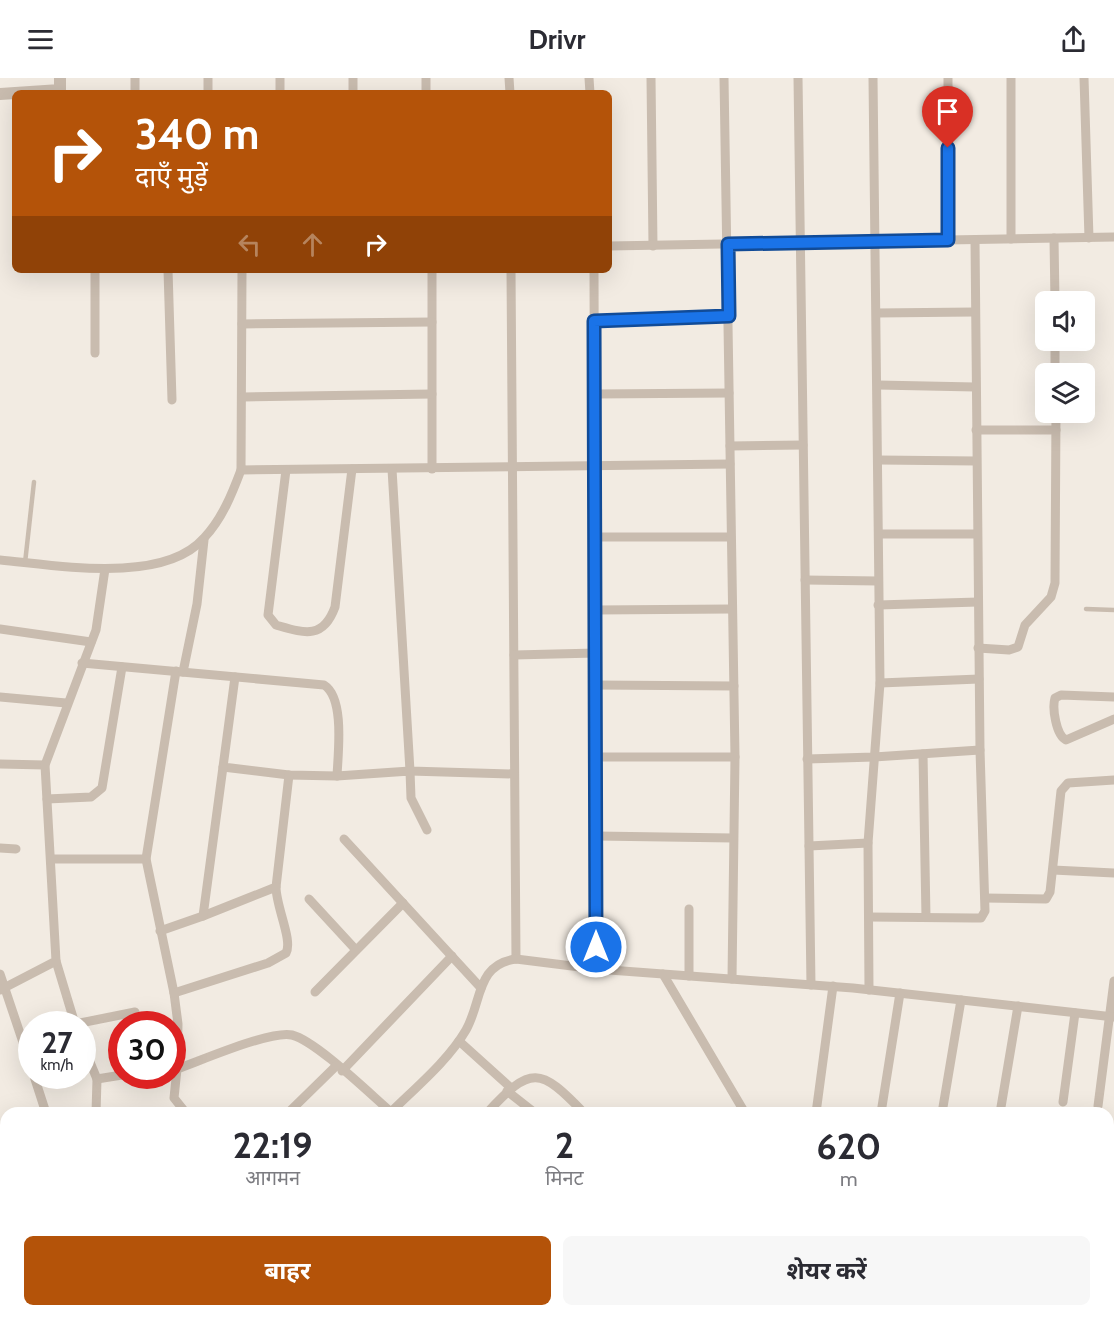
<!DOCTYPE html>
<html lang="hi">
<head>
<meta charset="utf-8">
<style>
  :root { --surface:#fff; --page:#f7f7f7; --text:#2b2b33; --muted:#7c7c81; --accent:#b45309 }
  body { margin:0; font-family:Cabin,"Noto Sans Devanagari",sans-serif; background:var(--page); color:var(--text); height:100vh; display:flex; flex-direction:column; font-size:22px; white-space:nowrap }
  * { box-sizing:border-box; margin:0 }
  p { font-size:20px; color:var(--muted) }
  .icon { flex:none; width:33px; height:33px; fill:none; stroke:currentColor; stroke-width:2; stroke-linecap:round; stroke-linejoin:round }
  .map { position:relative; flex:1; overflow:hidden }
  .panel { position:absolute; left:0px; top:1029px; width:1114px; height:210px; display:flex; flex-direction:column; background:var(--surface); border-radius:18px 18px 0 0; box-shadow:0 6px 24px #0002 }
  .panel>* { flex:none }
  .guide { position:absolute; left:12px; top:12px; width:600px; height:183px; border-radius:9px; box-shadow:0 6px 24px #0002; background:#b45309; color:#fff; overflow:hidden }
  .tools { position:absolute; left:1035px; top:213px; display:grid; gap:12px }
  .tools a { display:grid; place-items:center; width:60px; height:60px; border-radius:9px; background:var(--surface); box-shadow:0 6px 24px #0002; font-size:30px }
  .speed { position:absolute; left:18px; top:933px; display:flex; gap:12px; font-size:30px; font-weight:700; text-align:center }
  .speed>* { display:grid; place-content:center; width:78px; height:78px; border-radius:50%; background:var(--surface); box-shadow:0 6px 24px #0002; line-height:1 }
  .speed small { font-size:15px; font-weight:400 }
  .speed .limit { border:9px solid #d22; background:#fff; color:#111 }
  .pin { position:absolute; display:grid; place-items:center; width:51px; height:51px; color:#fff; margin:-62px -26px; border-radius:50% 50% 50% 0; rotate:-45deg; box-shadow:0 0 6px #0007 }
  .pin .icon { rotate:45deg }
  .me { position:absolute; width:66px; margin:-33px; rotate:0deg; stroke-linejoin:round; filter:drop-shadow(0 0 4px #0008) }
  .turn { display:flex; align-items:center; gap:21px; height:126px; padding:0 24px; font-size:27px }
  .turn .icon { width:78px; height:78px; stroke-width:2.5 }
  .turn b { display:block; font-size:42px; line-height:51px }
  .lanes { display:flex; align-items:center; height:57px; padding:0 24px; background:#0003; justify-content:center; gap:30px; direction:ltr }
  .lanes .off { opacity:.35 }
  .eta { display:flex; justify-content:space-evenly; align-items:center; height:102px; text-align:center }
  .eta b { font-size:36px; font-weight:700; line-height:42px }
  .cta { display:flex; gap:12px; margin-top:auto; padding:12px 24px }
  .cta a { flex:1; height:69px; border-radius:9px; background:var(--accent); color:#fff; font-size:24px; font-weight:700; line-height:69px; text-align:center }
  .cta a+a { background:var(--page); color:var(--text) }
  header { display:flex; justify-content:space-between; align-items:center; height:78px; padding:0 24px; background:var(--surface); font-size:27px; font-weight:700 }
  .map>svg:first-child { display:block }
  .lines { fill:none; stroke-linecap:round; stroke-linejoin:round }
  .service { stroke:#c9bcaf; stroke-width:4.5 }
  .minor { stroke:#c9bcaf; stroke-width:9 }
  .tertiary { stroke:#c9bcaf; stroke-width:12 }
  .route-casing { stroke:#114b97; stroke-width:15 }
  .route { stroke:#1a73e8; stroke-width:10 }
</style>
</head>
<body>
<header><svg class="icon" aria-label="menu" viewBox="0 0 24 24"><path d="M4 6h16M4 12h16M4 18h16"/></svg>Drivr<svg class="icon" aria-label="share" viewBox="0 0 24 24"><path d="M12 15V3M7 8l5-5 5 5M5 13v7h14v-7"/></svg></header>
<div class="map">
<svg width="1114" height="1239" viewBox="0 0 1114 1239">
  <rect width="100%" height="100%" fill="#f2ebe2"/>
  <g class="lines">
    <g class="service">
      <path d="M25,485L34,404"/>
      <path d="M1086,531L1114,532"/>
    </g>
    <g class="minor">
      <path d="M135,0V15"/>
      <path d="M208,0V15"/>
      <path d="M280,0V15"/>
      <path d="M426,0V15"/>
      <path d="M509,0L510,15"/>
      <path d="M589,0L590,15"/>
      <path d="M651,0L653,168"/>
      <path d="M798,0L811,907"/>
      <path d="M948,0V162"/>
      <path d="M1084,0L1089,160"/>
      <path d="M353,15V0"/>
      <path d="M1054,160L1055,224"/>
      <path d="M1011,161V0"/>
      <path d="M609,168L1114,159"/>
      <path d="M95,192V275"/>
      <path d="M168,192L172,322"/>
      <path d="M242,192L241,392L730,386"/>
      <path d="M432,192V391"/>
      <path d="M511,192L516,881"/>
      <path d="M594,192L596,891"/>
      <path d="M877,235L974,234"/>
      <path d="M594,243L729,238"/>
      <path d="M242,246L432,244"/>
      <path d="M1055,262V296"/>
      <path d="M878,307L975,309"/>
      <path d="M595,316L729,315"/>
      <path d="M243,319L432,316"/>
      <path d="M976,352H1056"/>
      <path d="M730,368L803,367"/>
      <path d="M879,382L976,383"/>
      <path d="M392,391L410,693L514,696"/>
      <path d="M286,392L268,537L276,547C304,555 323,562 335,529L352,391"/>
      <path d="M879,456H977"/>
      <path d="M596,459H730"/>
      <path d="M0,482C55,487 163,507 204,460C222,441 232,416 241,392"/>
      <path d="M805,502L878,503"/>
      <path d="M878,527L978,524"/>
      <path d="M596,532L731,531"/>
      <path d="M0,551L91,564"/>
      <path d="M978,570L1009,572L1018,569L1025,547L1051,519L1055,505L1056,334"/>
      <path d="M514,577L596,575"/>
      <path d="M82,585L324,607C345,620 338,675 337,698L410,693L411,720L427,752"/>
      <path d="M176,593L146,781L174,915L178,946L177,991"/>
      <path d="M183,594L197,526L204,462"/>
      <path d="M235,599L223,689L289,697L337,698"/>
      <path d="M880,605L979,601"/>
      <path d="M596,607L734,608"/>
      <path d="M0,619L66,625"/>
      <path d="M1114,619L1061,617L1055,620C1052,630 1056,657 1066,662L1114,641"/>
      <path d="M923,676L926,839"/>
      <path d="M596,679H735L724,0"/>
      <path d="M807,681L874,679L980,672"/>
      <path d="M0,686L45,687"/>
      <path d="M47,721L91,719L102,710L122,589"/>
      <path d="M596,758L733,760"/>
      <path d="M344,761L481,910"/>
      <path d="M809,768L868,765"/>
      <path d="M0,770L16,771"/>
      <path d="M52,781H146"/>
      <path d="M1053,792L1114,795"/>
      <path d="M985,820L1046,821L1050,814L1061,713L1068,705L1114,702"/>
      <path d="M309,821L356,872"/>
      <path d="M203,838L276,809L289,697"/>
      <path d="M869,839L973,840H981L985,833L980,672L975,162"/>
      <path d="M160,853L203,838L223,689"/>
      <path d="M56,883L75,946"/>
      <path d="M0,896L32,991"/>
      <path d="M663,896L745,1035"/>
      <path d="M689,898V831"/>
      <path d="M732,901L735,679"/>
      <path d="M0,912L56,883L45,687L96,552L105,491"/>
      <path d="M869,912L868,765L880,605L873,0"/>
      <path d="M315,914L403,825"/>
      <path d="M174,915L268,885L286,875C293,862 276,829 276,809"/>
      <path d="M75,946L135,934"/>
      <path d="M459,963L510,1009"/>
      <path d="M82,965L97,1001L122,997"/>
      <path d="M342,993L452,878"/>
      <path d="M34,998L46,1035"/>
      <path d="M507,1013L535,1035"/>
      <path d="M1063,1024L1075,935"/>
      <path d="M1098,1028L1114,903"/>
      <path d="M96,1035L97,1001"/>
      <path d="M186,1035L174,1020L177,991C200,983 271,952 292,957C316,963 370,1016 391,1034"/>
      <path d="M288,1035L336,988"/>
      <path d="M390,1035C415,1010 448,983 466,952C482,924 476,886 516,881L596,891L853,910L1114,939"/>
      <path d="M487,1035C531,987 540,989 584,1035"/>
      <path d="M816,1035L833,908"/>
      <path d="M881,1035L900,915"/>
      <path d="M942,1035L961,922"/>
      <path d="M1000,1035L1018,928"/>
      <path d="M0,1098L6,1097"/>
      <path d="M0,1120L6,1138"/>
      <path d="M1108,1167L1114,1153"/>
      <path d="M35,1233L37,1239"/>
      <path d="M97,1233L99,1239"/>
      <path d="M159,1233L161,1239"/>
      <path d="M222,1233L223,1239"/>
      <path d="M461,1233L467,1239"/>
      <path d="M309,1239L313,1233"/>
      <path d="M400,1239L405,1233"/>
      <path d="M596,1239L600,1233"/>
      <path d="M646,1239L649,1233"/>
      <path d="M711,1239L714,1233"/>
      <path d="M747,1239L749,1233"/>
      <path d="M778,1239L779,1233"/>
      <path d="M839,1239L842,1233"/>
      <path d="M920,1239L923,1233"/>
      <path d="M996,1239L999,1233"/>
      <path d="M1084,1239L1086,1233"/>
    </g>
    <path class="tertiary" d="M0,16L60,12V0"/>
  </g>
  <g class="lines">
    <g class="route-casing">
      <path id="route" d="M596,869L594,243L729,238L728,166L948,162V70"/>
    </g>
    <use href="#route" class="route"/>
  </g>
</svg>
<div class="tools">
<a><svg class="icon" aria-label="sound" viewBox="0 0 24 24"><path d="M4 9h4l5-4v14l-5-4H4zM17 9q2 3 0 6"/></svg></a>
<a><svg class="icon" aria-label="layers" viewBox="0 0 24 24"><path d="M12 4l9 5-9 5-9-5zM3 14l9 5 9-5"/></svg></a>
</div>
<div class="speed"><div>27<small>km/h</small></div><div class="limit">30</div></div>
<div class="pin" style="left:948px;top:70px;background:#d93025"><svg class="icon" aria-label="arrive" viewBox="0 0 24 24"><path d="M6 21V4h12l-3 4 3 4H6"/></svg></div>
<svg class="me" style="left:596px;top:869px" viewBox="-20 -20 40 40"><circle r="17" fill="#1a73e8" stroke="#fff" stroke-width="3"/><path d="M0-11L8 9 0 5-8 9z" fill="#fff"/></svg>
<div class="guide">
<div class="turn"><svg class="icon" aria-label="right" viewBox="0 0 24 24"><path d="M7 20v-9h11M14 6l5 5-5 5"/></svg><div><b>340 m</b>दाएँ मुड़ें</div></div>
<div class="lanes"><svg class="icon off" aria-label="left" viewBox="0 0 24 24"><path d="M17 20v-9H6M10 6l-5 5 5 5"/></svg><svg class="icon off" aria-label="ahead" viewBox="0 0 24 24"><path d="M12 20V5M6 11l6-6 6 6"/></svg><svg class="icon" aria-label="right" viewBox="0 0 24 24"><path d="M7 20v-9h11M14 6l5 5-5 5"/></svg></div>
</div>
<section class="panel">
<div class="eta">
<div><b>22:19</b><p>आगमन</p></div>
<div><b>2</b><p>मिनट</p></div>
<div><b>620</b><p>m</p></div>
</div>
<div class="cta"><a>बाहर</a><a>शेयर करें</a></div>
</section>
</div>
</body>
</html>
